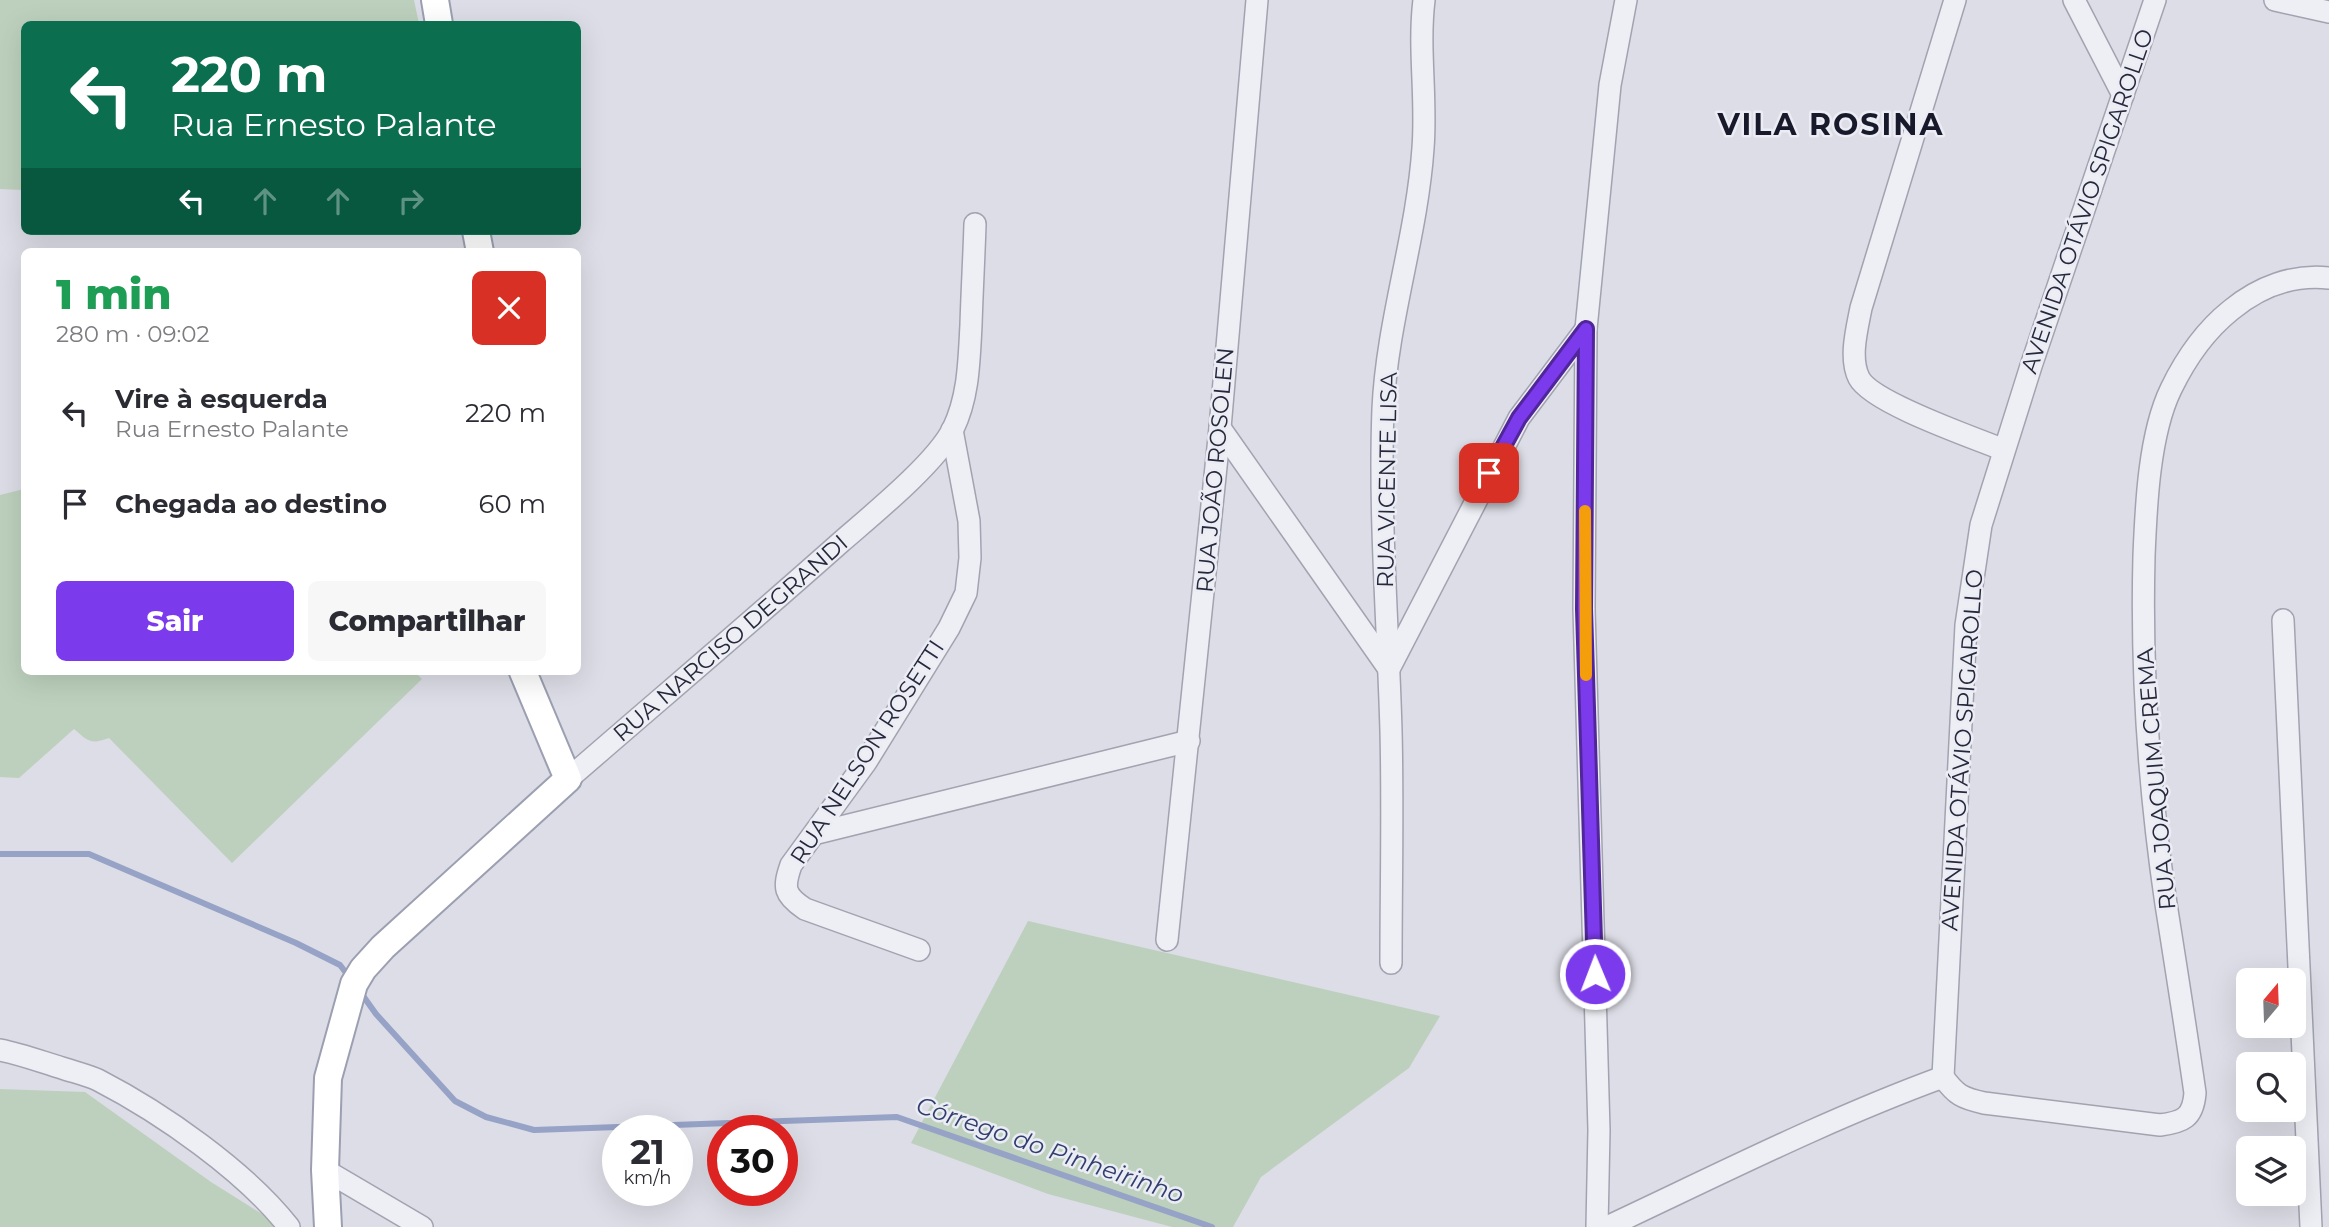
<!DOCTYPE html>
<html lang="pt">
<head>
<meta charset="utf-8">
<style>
  :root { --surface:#fff; --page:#f7f7f7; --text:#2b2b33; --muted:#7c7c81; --accent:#7c3aed }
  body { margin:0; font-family:Montserrat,sans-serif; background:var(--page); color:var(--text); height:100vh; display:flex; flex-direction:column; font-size:26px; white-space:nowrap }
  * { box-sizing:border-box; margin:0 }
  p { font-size:23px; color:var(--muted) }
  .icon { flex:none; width:38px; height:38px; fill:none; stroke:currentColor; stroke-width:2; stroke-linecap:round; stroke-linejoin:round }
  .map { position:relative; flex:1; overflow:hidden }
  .drawer { position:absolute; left:21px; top:248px; width:560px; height:427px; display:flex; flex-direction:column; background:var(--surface); border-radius:10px; box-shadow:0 7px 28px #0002 }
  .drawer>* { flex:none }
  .hud { position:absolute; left:21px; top:21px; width:560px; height:214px; border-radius:10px; box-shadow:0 7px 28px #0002; background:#0b6e4f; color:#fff; overflow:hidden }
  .needle { width:46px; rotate:19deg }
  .buttons { position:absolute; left:2236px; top:968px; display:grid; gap:14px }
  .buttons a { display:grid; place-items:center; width:70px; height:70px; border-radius:10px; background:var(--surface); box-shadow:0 7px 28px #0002; font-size:35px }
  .speed { position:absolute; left:602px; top:1115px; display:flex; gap:14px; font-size:35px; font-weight:700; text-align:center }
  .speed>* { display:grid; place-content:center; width:91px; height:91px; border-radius:50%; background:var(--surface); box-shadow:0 7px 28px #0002; line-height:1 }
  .speed small { font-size:18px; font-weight:400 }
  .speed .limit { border:10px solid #d22; background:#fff; color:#111 }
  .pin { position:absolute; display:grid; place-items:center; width:60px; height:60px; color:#fff; margin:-30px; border-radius:14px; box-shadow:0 4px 10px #0006 }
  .me { position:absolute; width:77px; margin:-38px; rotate:359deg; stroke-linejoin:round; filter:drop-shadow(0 0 5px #0008) }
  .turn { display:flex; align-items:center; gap:24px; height:147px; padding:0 35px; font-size:32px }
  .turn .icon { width:91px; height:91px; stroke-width:2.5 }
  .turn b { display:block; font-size:49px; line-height:60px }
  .lanes { display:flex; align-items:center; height:66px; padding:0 35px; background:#0003; justify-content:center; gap:35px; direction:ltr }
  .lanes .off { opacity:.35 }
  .round { display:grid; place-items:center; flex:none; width:74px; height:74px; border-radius:10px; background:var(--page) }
  .head { display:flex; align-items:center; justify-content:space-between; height:119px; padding:0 35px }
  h1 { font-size:42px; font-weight:800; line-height:52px; color:#1e9e55 }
  .button { display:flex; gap:14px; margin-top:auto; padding:14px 35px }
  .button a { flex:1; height:80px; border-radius:10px; background:var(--accent); color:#fff; font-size:28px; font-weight:800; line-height:80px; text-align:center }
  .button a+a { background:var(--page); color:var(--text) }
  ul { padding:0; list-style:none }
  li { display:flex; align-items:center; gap:21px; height:91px; padding:0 35px }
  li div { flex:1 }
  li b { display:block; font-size:26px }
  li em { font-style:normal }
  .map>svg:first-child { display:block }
  .green { fill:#bdd0bd }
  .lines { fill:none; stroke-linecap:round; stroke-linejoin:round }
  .stream { stroke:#96a2c6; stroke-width:6 }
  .minor-casing { stroke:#a2a3b0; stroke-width:24 }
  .major-casing { stroke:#9b9fb1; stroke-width:30 }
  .minor { stroke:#eeeff4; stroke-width:21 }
  .major { stroke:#fff; stroke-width:26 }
  .route-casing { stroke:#51269a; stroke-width:18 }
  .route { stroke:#7c3aed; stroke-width:12 }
  .slow { stroke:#f59e0b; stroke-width:12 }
  .labels { text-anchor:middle; stroke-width:5; stroke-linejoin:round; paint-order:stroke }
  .street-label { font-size:23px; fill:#26293c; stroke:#ebecf4 }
  .water-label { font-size:24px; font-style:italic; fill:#303e6f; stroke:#ebecf4 }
  .district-label { font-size:30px; font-weight:bold; letter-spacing:2px; fill:#181a2c; stroke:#ebecf4 }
</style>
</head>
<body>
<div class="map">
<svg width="2329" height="1227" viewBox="0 0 2329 1227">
  <rect width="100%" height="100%" fill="#dcdde6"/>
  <g class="green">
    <path d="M0,0H414L419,24H24V190L0,189Z"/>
    <path d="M24,489V672H415L422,679L232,863L109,738C90,745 88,741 74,729L19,778L0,777V495Z"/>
    <path d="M1028,921L1440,1016L1409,1068L1261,1177L1233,1227H1172L1048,1194L911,1143Z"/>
    <path d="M0,1089L85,1092L211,1182L283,1227H0Z"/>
  </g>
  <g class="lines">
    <g class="stream">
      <path d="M0,854H89L296,943L340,965L350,978"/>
      <path d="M361,993L376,1014L455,1101L486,1117L534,1130L897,1117L1212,1227"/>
    </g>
    <g class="minor-casing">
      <g id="minor">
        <path d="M1955,0L1861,308C1857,329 1849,358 1859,378C1872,403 1975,438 2004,450"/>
        <path d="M2074,0L2123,95"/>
        <path d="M2275,0L2329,12"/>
        <path d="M1220,428L1389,669L1519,418L1586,329"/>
        <path d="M2283,620L2311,1227"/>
        <path id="s1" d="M568,779C659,700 751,622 841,542C872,515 936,463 953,429C969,396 969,360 971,325C972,291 974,257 975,224"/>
        <path d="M817,833L1189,741"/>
        <path d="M1167,940L1220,428L1257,0"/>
        <path d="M919,950L805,909C784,895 783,888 791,865L866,762L949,628L966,593L970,558L969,521L952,430"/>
        <path d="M1391,963C1391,886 1393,808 1391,731C1388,623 1379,516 1383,409C1387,321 1417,236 1423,148C1427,98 1418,49 1424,0"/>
        <path d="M0,1050C21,1054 42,1062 62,1068C74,1072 87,1075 98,1080C162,1113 245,1171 289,1227"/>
        <path d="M1943,1077C1956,1095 1962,1098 1984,1103L2160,1125C2183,1122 2193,1118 2195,1093C2186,1030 2176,967 2166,904C2149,789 2141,672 2144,556C2146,506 2149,434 2171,389C2185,360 2206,330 2231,310C2259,287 2293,274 2329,278"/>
        <path d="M1943,1077L1966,625L1981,525L2031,366L2155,0"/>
        <path d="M325,1170L422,1227"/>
        <path d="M1597,1227L1599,1130L1584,609L1586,329L1610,85L1626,0"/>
        <path d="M1607,1227C1718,1175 1828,1119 1943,1077"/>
      </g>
    </g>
    <g class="major-casing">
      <g id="major">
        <path d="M435,0L439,24"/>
        <path d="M476,231L480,252"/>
        <path d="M328,1227L325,1170L328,1078L354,984L363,969L383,947L568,779L523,672"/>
      </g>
    </g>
    <use href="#minor" class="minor"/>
    <use href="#major" class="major"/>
  </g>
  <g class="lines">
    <g class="route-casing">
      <path id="route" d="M1489,473L1519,418L1586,329L1584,609L1595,974"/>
    </g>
    <use href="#route" class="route"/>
    <path class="slow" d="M1585,511L1586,675"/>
  </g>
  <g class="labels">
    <g class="street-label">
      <text transform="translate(2087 201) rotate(-71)" y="8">AVENIDA OTÁVIO SPIGAROLLO</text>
      <text transform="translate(1215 470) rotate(-85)" y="8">RUA JOÃO ROSOLEN</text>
      <text transform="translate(1387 480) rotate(-89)" y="8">RUA VICENTE LISA</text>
      <text dy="8" stroke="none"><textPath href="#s1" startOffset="215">RUA NARCISO DEGRANDI</textPath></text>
      <text transform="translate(1962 750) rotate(-86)" y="8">AVENIDA OTÁVIO SPIGAROLLO</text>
      <text transform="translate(867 752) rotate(-57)" y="8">RUA NELSON ROSETTI</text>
      <text transform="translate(2156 779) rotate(-95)" y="8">RUA JOAQUIM CREMA</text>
    </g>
    <g class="water-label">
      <text transform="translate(1050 1150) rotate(19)" y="8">Córrego do Pinheirinho</text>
    </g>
    <g class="district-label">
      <text x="1831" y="135">VILA ROSINA</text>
    </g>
  </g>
</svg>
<div class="buttons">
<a><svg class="needle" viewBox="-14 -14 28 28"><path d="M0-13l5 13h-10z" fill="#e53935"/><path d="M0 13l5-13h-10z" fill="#7c7c81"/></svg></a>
<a><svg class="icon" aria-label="search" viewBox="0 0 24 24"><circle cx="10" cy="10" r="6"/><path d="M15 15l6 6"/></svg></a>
<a><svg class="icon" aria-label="layers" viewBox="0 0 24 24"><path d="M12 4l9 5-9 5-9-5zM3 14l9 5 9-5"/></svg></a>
</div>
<div class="speed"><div>21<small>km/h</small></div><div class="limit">30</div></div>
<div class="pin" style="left:1489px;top:473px;background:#d93025"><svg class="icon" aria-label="arrive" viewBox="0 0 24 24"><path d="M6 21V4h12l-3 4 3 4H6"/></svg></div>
<svg class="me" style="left:1595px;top:974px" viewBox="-20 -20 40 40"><circle r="17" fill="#7c3aed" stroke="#fff" stroke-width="3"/><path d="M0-11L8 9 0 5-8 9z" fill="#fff"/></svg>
<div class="hud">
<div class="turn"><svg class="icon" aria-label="left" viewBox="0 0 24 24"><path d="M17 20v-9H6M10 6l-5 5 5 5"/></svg><div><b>220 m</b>Rua Ernesto Palante</div></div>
<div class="lanes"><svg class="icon" aria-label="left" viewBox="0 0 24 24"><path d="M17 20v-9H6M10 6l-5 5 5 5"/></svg><svg class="icon off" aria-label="ahead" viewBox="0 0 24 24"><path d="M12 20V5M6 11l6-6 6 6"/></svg><svg class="icon off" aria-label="ahead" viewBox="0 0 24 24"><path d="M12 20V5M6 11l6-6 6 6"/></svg><svg class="icon off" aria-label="right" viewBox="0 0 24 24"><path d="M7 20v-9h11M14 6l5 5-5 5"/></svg></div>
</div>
<section class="drawer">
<div class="head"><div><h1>1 min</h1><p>280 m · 09:02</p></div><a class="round" style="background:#d93025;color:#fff"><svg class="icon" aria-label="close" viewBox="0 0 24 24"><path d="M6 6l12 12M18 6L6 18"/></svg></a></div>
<ul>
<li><svg class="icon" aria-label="left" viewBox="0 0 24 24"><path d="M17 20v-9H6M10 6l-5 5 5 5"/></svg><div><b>Vire à esquerda</b><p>Rua Ernesto Palante</p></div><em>220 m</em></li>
<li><svg class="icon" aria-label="arrive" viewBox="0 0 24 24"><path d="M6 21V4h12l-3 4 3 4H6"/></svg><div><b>Chegada ao destino</b></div><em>60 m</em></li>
</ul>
<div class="button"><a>Sair</a><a>Compartilhar</a></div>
</section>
</div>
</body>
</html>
